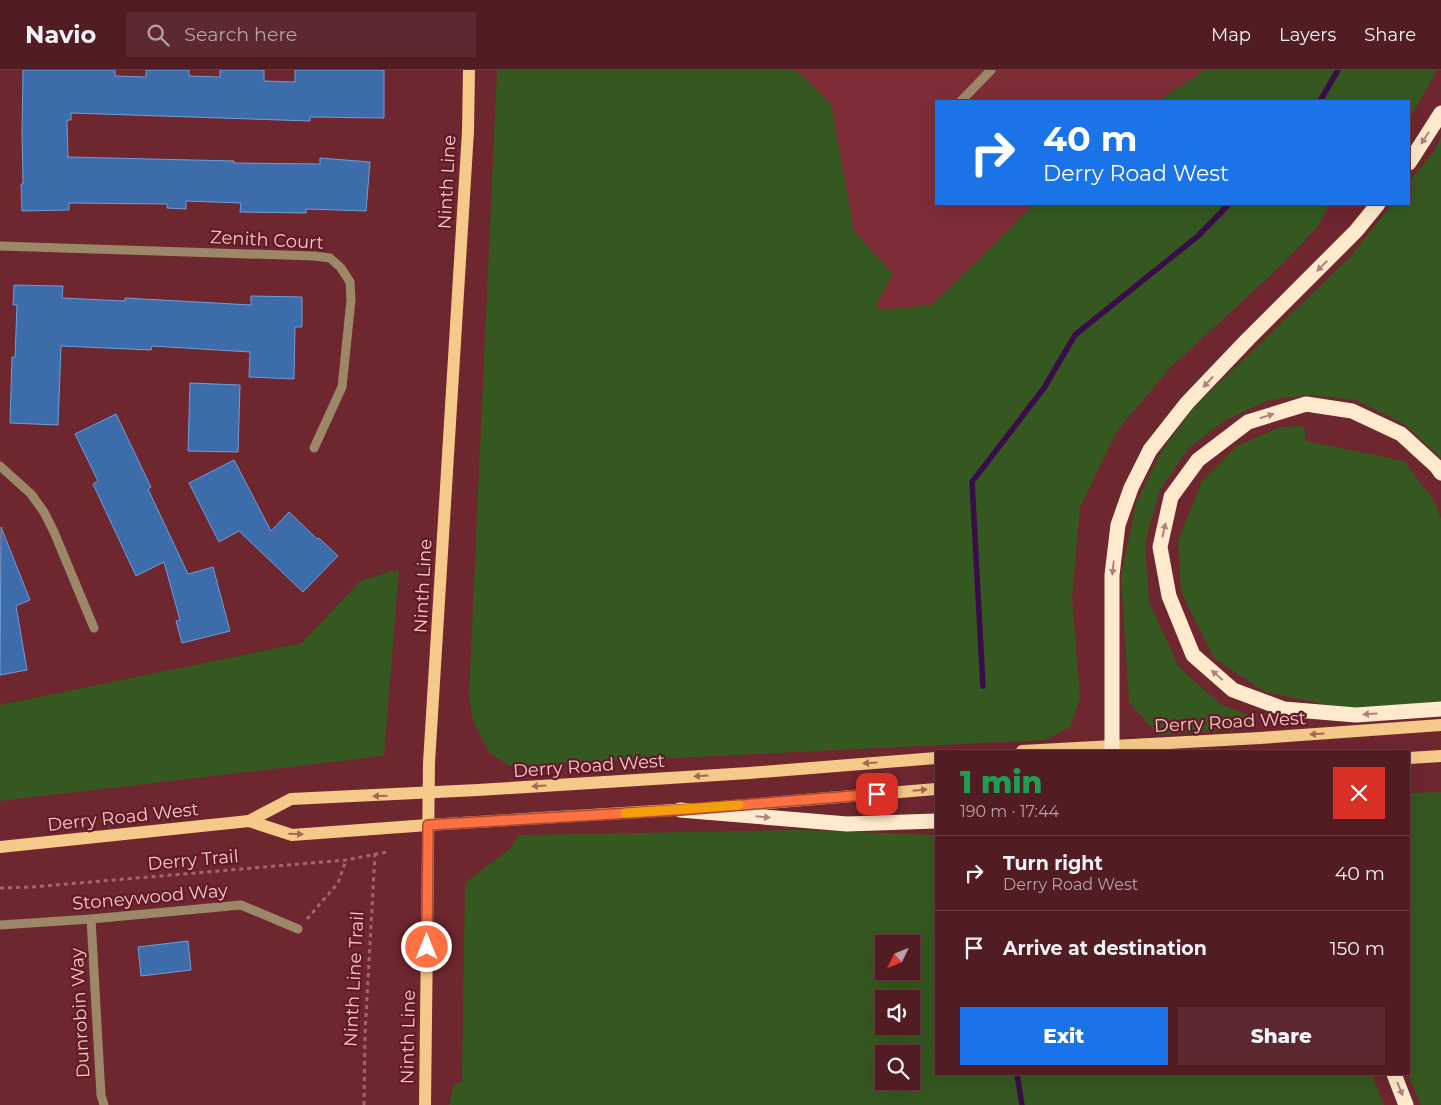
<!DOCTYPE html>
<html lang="en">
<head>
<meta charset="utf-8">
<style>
  :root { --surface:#521c23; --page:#5c2930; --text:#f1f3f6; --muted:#b5a1a6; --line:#683a41; --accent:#1a73e8 }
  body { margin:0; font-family:Montserrat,sans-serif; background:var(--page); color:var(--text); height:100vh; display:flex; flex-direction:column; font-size:19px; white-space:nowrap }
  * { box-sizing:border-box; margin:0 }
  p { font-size:16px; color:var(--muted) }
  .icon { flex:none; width:28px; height:28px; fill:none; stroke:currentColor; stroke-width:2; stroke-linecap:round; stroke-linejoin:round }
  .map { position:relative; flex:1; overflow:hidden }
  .side { position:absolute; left:935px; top:680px; width:475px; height:325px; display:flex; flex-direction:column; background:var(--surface); border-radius:0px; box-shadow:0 5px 20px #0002,0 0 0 1px var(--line) }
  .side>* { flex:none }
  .top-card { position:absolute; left:935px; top:30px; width:475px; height:105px; border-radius:0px; box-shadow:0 5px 20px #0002,0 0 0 1px var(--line); background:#1a73e8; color:#fff; overflow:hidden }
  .needle { width:32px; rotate:227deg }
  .tools { position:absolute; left:875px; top:865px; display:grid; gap:10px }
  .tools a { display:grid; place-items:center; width:45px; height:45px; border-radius:0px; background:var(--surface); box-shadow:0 5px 20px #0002,0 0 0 1px var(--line); font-size:25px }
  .pin { position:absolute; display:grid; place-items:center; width:42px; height:42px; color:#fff; margin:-21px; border-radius:10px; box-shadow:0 2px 8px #0006 }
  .me { position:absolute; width:55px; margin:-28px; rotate:0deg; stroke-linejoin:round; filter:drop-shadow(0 0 4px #0008) }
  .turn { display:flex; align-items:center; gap:18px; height:105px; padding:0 25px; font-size:22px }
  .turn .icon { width:65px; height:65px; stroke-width:2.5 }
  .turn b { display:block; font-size:35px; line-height:42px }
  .round { display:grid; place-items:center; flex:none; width:52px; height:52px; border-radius:0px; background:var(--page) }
  .overview { display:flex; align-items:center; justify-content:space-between; height:85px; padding:0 25px }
  h1 { font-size:30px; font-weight:800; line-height:38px; color:#1e9e55 }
  .button { display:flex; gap:10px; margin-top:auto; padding:10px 25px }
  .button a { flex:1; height:58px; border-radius:0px; background:var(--accent); color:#fff; font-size:20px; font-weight:800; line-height:58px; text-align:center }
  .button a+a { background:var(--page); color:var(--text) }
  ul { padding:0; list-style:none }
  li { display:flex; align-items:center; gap:15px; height:75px; padding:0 25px; border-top:1px solid var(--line) }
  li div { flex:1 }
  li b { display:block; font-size:19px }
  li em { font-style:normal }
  header { display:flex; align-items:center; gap:30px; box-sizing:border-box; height:70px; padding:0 25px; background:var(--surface); border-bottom:1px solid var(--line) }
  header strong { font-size:24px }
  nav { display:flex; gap:28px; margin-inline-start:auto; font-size:18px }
  .search { width:350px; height:45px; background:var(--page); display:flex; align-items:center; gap:12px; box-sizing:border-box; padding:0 18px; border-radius:0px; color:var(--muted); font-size:19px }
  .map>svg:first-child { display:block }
  .built { fill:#7e2d37 }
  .green { fill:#355820; fill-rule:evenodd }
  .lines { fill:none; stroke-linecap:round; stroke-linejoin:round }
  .stream { stroke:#3a0d4a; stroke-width:5.5 }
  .building { fill:#3d6caa; stroke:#6f9dd9 }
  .path { stroke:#a3666c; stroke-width:3; stroke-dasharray:4 4; stroke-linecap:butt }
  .minor { stroke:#9c8769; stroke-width:9 }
  .major { stroke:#f5c98a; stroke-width:12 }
  .highway { stroke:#ffeacd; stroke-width:15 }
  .oneway { fill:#b08279 }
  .oneway2 { fill:#a46952 }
  .route-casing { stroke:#a6492c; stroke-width:12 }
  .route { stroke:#ff7043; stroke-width:9 }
  .slow { stroke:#f59e0b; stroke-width:9 }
  .labels { text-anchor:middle; stroke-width:4.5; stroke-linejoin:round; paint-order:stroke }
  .street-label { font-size:18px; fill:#f4c7c9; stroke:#621a25 }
</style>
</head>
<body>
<header>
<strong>Navio</strong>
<div class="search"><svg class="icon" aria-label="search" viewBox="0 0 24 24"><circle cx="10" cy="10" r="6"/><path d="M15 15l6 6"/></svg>Search here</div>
<nav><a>Map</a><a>Layers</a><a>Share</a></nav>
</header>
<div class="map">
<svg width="1441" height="1035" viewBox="0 0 1441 1035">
  <rect width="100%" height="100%" fill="#6e262f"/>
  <path class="built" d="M550,0H1205L1158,31H936V134H1034L932,235L539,274Z"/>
  <g class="green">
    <path d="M497,0H796L831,34L854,161L893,204L876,235L882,240L932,235L1034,134H1330L1318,156L1285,192L1171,297L1117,361L1080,437L1072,528L1080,627L1071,656L1046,670L509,696L488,681L473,651L469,625Z"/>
    <path d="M1205,0H1437L1409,50V31H1158Z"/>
    <path d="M1441,67V388L1404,354L1356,330L1308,325L1269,330L1226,350L1189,378L1160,420L1145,473L1149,532L1179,597L1220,634L1253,647L1254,659L1158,665L1129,632L1121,505L1136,433L1161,382L1195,336L1351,186L1392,134H1409V112L1434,81Z"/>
    <path d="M1304,356L1306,371L1404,391L1435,432L1441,449V634L1342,638L1265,622L1214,588L1181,522L1178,471L1202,411L1237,376L1280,357Z"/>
    <path d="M399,499L384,686L0,731V635L302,573L360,511Z"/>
    <path d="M1441,722V1035H1421L1408,1004L1409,723Z"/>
    <path d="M800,760L936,765V1004H1372L1384,1035H449L454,1014L462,1012L465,813L511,778L518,765ZM884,874H911V901H884ZM884,929H911V956H884ZM884,984H911V1011H884Z"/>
  </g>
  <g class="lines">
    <g class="stream">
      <path d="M1320,31L1338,0"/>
      <path d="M983,616L972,412L1044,318L1075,265L1198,166L1229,134"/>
      <path d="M1017,1004L1022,1035"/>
    </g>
  </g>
  <g class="building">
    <path d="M23,0H115V6L146,7V0H189V6L220,7V0H264V11L295,12V0H384V48L310,47V51L71,43V50H67L68,87L234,91V93L320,94V88L370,92L366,141L306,139V143L240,142L241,133L186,131V139L167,138V134L69,133V140L22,141L21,114H23L22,60Z"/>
    <path d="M14,215L63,216L62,228L125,231V228L251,235V226L302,227V257H295L294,309L249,307L250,282L152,276L151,280L61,276L58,355L10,353L12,287H15L17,235H13Z"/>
    <path d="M190,313L240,315L238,382L188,381Z"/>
    <path d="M116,344L151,417L148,419L188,504L213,497L230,561L182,573L176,551L180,550L164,492L136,506L93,414L98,411L75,364Z"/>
    <path d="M234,390L271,461L289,442L317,469L319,468L338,486L303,522L239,461L219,472L189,413Z"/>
    <path d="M1,457L30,530L16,536L27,600L0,605Z"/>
    <path d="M188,871L191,900L141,906L138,877Z"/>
  </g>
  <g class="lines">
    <g class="path">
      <path d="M0,818L32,817L346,790L387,782"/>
      <path d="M307,849L338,813L346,790"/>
      <path d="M364,1035L365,964L375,784"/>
    </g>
    <g class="minor">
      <path d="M961,31L991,0"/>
      <path d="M0,176L314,186L330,188L341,198L350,212L351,230L342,317L314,378"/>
      <path d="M0,396L31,424L44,442L54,462L94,558"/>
      <path d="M91,849L101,1025L104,1035"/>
      <path d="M0,855L91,849L241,835L298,859"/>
    </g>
    <g class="major">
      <path d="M1022,681L1260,668L1441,655"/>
      <path d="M1409,688L1441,686"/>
      <path d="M709,738L936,719"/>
      <path d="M249,751L292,765L428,755L689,739"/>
      <path d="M0,777L249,751L291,729L478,720L749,703L936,688"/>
      <path d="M425,1035L429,693L468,61L469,0"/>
    </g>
    <g class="highway">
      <path d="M1409,93L1441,43"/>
      <path d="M1441,403L1436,396L1401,364L1352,341L1306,334L1248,352L1198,390L1171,427L1160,477L1169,526L1193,585L1233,620L1284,639L1356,645L1441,639"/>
      <path d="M1112,681V505L1118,455L1131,418L1150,380L1187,333L1248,269L1356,161L1378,134"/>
      <path d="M680,740L847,754L936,751"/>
      <path d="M1394,1004L1406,1035"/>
    </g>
  </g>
  <defs><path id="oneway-solid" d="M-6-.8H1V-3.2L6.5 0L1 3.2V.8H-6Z" transform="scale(1.25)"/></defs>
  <g class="oneway">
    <use href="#oneway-solid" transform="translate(1425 68) rotate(123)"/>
    <use href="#oneway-solid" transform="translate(1322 196) rotate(135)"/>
    <use href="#oneway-solid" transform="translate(1208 312) rotate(133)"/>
    <use href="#oneway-solid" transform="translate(1267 346) rotate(-17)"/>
    <use href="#oneway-solid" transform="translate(1164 460) rotate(-77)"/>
    <use href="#oneway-solid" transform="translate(1113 498) rotate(96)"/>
    <use href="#oneway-solid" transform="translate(1217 605) rotate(-139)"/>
    <use href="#oneway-solid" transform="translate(1370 644) rotate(176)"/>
    <use href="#oneway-solid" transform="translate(763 747) rotate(5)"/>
    <use href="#oneway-solid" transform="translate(1400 1019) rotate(68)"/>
  </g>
  <g class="oneway2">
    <use href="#oneway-solid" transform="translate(1317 664) rotate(176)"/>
    <use href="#oneway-solid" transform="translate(870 693) rotate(176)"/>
    <use href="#oneway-solid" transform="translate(701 706) rotate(176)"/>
    <use href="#oneway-solid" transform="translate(539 716) rotate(176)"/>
    <use href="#oneway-solid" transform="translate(920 720) rotate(-5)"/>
    <use href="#oneway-solid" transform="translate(380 726) rotate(178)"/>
    <use href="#oneway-solid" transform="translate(296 764) rotate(2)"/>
  </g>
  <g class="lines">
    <g class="route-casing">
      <path id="route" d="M427,877L428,755L680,740L877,724"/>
    </g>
    <use href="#route" class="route"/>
    <path class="slow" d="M625,743L739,735"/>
  </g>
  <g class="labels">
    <g class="street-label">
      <text transform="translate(447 112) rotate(-87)" y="6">Ninth Line</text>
      <text transform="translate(267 170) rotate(3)" y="6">Zenith Court</text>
      <text transform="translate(423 516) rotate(-87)" y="6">Ninth Line</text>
      <text transform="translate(1230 652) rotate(-3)" y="6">Derry Road West</text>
      <text transform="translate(589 696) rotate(-4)" y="6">Derry Road West</text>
      <text transform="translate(123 747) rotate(-6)" y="6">Derry Road West</text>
      <text transform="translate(193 790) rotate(-5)" y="6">Derry Trail</text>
      <text transform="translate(150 827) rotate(-5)" y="6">Stoneywood Way</text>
      <text transform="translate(354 909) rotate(-87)" y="6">Ninth Line Trail</text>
      <text transform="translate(80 943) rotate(-93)" y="6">Dunrobin Way</text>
      <text transform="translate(408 967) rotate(-89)" y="6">Ninth Line</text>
    </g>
  </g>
</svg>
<div class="tools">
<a><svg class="needle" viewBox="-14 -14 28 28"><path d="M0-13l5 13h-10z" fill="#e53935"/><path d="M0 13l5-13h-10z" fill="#b5a1a6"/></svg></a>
<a><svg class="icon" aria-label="sound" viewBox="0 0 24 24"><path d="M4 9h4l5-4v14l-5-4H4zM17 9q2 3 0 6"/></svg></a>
<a><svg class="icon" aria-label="search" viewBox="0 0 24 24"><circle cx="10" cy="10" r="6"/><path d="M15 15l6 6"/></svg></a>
</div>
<div class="pin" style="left:877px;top:724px;background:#d93025"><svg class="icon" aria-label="arrive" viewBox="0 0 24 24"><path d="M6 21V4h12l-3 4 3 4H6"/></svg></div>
<svg class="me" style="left:427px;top:877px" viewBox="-20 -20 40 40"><circle r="17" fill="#ff7043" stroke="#fff" stroke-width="3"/><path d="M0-11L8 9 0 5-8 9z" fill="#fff"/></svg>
<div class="top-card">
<div class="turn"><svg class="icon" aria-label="right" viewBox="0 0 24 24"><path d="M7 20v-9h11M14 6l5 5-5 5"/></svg><div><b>40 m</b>Derry Road West</div></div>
</div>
<section class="side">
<div class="overview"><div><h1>1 min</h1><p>190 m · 17:44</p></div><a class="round" style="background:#d93025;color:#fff"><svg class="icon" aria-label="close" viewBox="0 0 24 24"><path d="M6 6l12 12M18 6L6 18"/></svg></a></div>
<ul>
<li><svg class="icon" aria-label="right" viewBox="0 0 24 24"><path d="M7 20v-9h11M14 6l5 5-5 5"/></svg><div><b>Turn right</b><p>Derry Road West</p></div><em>40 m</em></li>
<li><svg class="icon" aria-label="arrive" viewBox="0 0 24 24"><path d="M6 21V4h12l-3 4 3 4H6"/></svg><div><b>Arrive at destination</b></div><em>150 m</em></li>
</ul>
<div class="button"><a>Exit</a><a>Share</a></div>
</section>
</div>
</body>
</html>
